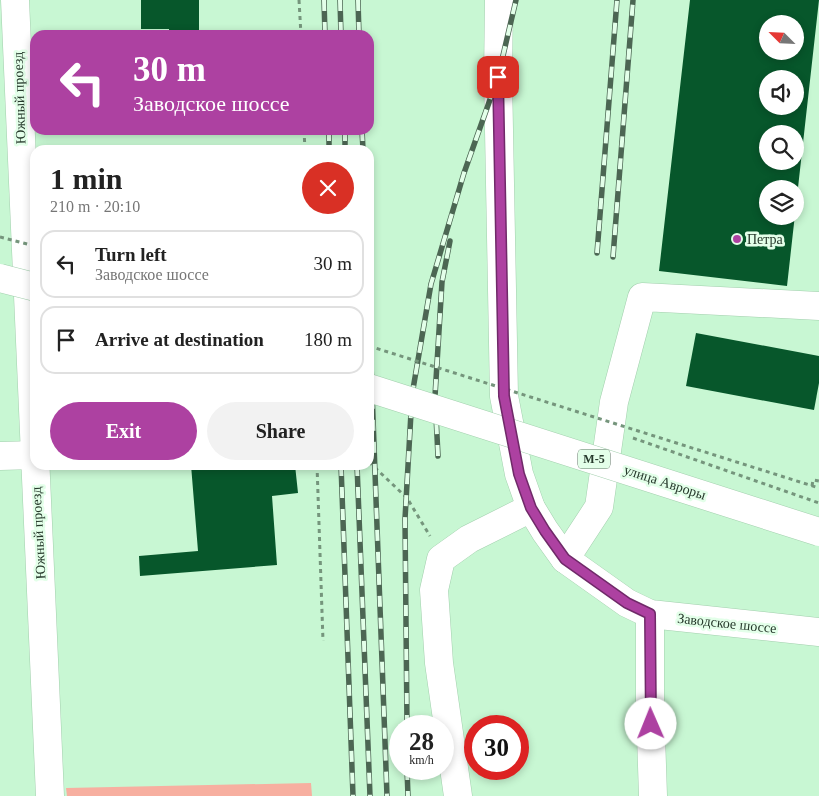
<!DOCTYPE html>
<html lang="en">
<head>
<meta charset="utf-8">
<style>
  :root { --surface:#fff; --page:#f2f2f2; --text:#222; --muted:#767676; --line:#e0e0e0; --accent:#ad41a1 }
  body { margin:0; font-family:"Times New Roman",serif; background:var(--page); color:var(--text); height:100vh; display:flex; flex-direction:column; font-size:19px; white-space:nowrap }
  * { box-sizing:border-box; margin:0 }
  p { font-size:16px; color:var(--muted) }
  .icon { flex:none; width:28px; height:28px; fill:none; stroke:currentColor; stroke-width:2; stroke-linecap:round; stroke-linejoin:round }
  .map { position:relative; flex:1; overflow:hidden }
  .panel { position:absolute; left:30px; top:145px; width:344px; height:325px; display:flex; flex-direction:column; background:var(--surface); border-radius:15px; box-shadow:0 2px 8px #0003 }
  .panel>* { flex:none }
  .top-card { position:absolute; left:30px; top:30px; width:344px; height:105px; border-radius:15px; box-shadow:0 2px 8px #0003; background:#ad41a1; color:#fff; overflow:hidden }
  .needle { width:32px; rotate:294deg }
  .buttons { position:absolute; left:759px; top:15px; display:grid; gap:10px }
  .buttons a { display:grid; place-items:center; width:45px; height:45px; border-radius:50%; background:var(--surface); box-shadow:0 2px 8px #0003; font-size:25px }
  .speed { position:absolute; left:389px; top:715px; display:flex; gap:10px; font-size:25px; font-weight:700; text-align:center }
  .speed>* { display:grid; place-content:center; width:65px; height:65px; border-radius:50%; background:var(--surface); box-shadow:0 2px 8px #0003; line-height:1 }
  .speed small { font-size:12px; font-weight:400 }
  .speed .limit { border:8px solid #d22; background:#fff; color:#111 }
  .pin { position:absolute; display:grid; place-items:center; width:42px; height:42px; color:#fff; margin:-21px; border-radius:10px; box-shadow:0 2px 8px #0006 }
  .me { position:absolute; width:55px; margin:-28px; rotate:359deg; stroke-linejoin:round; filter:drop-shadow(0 0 4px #0008) }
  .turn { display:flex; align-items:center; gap:18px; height:105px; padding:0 20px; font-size:22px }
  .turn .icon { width:65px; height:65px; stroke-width:2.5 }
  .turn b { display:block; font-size:35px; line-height:42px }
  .round { display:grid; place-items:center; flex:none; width:52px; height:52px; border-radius:26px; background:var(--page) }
  .overview { display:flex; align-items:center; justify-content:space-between; height:85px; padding:0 20px }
  h1 { font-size:30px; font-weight:700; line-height:38px }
  .action { display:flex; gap:10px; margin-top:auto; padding:10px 20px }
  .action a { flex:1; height:58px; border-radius:30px; background:var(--accent); color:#fff; font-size:20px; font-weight:700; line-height:58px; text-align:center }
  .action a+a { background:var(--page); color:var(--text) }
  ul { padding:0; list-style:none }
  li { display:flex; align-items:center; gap:15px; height:68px; margin:0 10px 8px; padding:0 10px; border:2px solid var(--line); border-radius:15px }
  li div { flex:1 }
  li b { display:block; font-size:19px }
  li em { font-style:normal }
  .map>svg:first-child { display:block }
  .green { fill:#f7afa0 }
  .building { fill:#07572b; fill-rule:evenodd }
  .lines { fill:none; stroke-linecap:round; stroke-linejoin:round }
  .minor-casing { stroke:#a2cfad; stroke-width:29 }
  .major-casing { stroke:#a2cfad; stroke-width:29 }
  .path { stroke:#75957c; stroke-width:3; stroke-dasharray:4 4; stroke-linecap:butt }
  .minor { stroke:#fff; stroke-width:28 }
  .major { stroke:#fff; stroke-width:28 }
  .rail-casing { stroke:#4c6653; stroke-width:5.5 }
  .rail { stroke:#e3ffe9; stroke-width:4; stroke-dasharray:11; stroke-linecap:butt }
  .major-bridge-casing { stroke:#a2cfad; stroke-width:29; stroke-linecap:butt }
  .path-bridge { stroke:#75957c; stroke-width:3; stroke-dasharray:4 4; stroke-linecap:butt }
  .major-bridge { stroke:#fff; stroke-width:28 }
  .route-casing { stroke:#702a69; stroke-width:12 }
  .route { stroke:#ad41a1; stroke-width:9 }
  .poi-dot { fill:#ad41a1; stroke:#e3ffe9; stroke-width:2 }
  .labels { text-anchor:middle; stroke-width:5; stroke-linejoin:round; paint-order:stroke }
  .shield { fill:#e3ffe9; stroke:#5f7464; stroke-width:1 }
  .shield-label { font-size:12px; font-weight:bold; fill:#26392b }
  .street-label { font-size:14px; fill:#26392b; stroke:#e3ffe9 }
  .poi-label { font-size:14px; fill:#26392b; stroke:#e3ffe9; text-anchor:start }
</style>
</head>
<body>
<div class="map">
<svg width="819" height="796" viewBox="0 0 819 796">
  <rect width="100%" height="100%" fill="#c8f7d3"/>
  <path class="green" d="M311,783L312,796H67L66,788Z"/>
  <g class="building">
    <path d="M141,0H199V35H169V29H141Z"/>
    <path d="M690,0H819L787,286L659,271ZM768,24H795V51H768ZM768,79H795V106H768ZM768,134H795V161H768ZM768,189H795V216H768Z"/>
    <path d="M696,333L819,356V383L814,410L686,386Z"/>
    <path d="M191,465H295L298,493L272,496L277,565L140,576L139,556L198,551Z"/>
  </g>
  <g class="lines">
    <g class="minor-casing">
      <g id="minor">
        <path d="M15,0L50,796"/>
        <path d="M0,456L35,455"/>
        <path d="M565,559L599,507L614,402L642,297L819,306"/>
        <path d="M650,614V705L653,796"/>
        <path d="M458,796L439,663L434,590L441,559L469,539L531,508"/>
      </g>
    </g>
    <g class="major-casing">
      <path id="major" d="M499,0L498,77L504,396L519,474L531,508L545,531L565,559L627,603L650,614L819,632"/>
    </g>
    <g class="path">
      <path d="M299,0L301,35"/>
      <path d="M304,130L305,150"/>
      <path d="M633,438L819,503"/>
      <path d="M369,462L407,498L430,536"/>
      <path d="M317,465L323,641"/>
      <path d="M812,486L813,480L819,481"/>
    </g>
    <use href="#minor" class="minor"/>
    <use href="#major" class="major"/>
    <g class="rail-casing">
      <g id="rail">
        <path d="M324,0L325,35"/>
        <path d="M340,0L341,35"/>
        <path d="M358,0L359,35"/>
        <path d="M329,130V150"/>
        <path d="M345,130V150"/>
        <path d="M362,130L363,150"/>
        <path d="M597,253L617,0"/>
        <path d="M613,257L633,0"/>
        <path d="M369,310L387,796"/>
        <path d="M438,456L435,396L442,282L450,241"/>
        <path d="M341,465L353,796"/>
        <path d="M357,465L370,796"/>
        <path d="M407,726L405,519L412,395L431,284L464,173L498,77L516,0"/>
        <path d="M407,769L408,796"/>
      </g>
    </g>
    <use href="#rail" class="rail"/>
    <g class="major-bridge-casing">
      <g id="major-bridge">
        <path d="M0,278L35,287"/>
        <path d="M369,388L819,532"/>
      </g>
    </g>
    <g class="path-bridge">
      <path d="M0,237L35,246"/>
      <path d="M369,346L819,488"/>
    </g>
    <use href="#major-bridge" class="major-bridge"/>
  </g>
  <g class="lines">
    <g class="route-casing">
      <path id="route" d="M498,77L504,396L519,474L531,508L545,531L565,559L627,603L650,614L651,724"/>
    </g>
    <use href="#route" class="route"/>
  </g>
  <circle class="poi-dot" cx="737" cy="239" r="5"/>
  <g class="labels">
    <rect class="shield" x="578" y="449.5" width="32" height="19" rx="4"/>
    <g class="shield-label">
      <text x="594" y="463">М-5</text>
    </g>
    <g class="street-label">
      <text transform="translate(19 98) rotate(-92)" y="5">Южный проезд</text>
      <text transform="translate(665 482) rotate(18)" y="5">улица Авроры</text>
      <text transform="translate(38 533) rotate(-93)" y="5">Южный проезд</text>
      <text transform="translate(727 623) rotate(6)" y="5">Заводское шоссе</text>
    </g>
    <g class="poi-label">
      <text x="747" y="244">Петра</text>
    </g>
  </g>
</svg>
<div class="buttons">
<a><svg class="needle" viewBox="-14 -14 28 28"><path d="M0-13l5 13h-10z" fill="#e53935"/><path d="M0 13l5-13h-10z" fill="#767676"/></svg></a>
<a><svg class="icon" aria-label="sound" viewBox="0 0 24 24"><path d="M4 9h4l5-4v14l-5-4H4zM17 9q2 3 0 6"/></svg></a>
<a><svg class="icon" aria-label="search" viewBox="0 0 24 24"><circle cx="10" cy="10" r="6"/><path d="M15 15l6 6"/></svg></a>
<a><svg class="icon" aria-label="layers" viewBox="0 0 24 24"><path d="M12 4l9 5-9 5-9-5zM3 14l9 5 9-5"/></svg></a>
</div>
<div class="speed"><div>28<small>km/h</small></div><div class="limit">30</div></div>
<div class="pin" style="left:498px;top:77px;background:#d93025"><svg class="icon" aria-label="arrive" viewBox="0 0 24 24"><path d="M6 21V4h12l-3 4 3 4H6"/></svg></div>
<svg class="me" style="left:651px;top:724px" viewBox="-20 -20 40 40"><circle r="19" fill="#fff"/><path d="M0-13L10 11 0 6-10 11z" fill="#ad41a1"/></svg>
<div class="top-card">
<div class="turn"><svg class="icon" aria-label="left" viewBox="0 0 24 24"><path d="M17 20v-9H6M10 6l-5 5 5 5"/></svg><div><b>30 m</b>Заводское шоссе</div></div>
</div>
<section class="panel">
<div class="overview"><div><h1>1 min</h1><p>210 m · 20:10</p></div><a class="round" style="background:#d93025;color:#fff"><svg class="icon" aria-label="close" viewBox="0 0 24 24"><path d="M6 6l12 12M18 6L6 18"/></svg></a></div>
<ul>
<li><svg class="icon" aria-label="left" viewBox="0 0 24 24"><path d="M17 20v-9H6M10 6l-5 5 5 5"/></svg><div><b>Turn left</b><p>Заводское шоссе</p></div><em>30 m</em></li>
<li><svg class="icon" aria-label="arrive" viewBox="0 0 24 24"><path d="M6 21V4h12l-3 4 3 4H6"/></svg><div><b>Arrive at destination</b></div><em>180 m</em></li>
</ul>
<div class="action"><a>Exit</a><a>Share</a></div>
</section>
</div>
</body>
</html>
